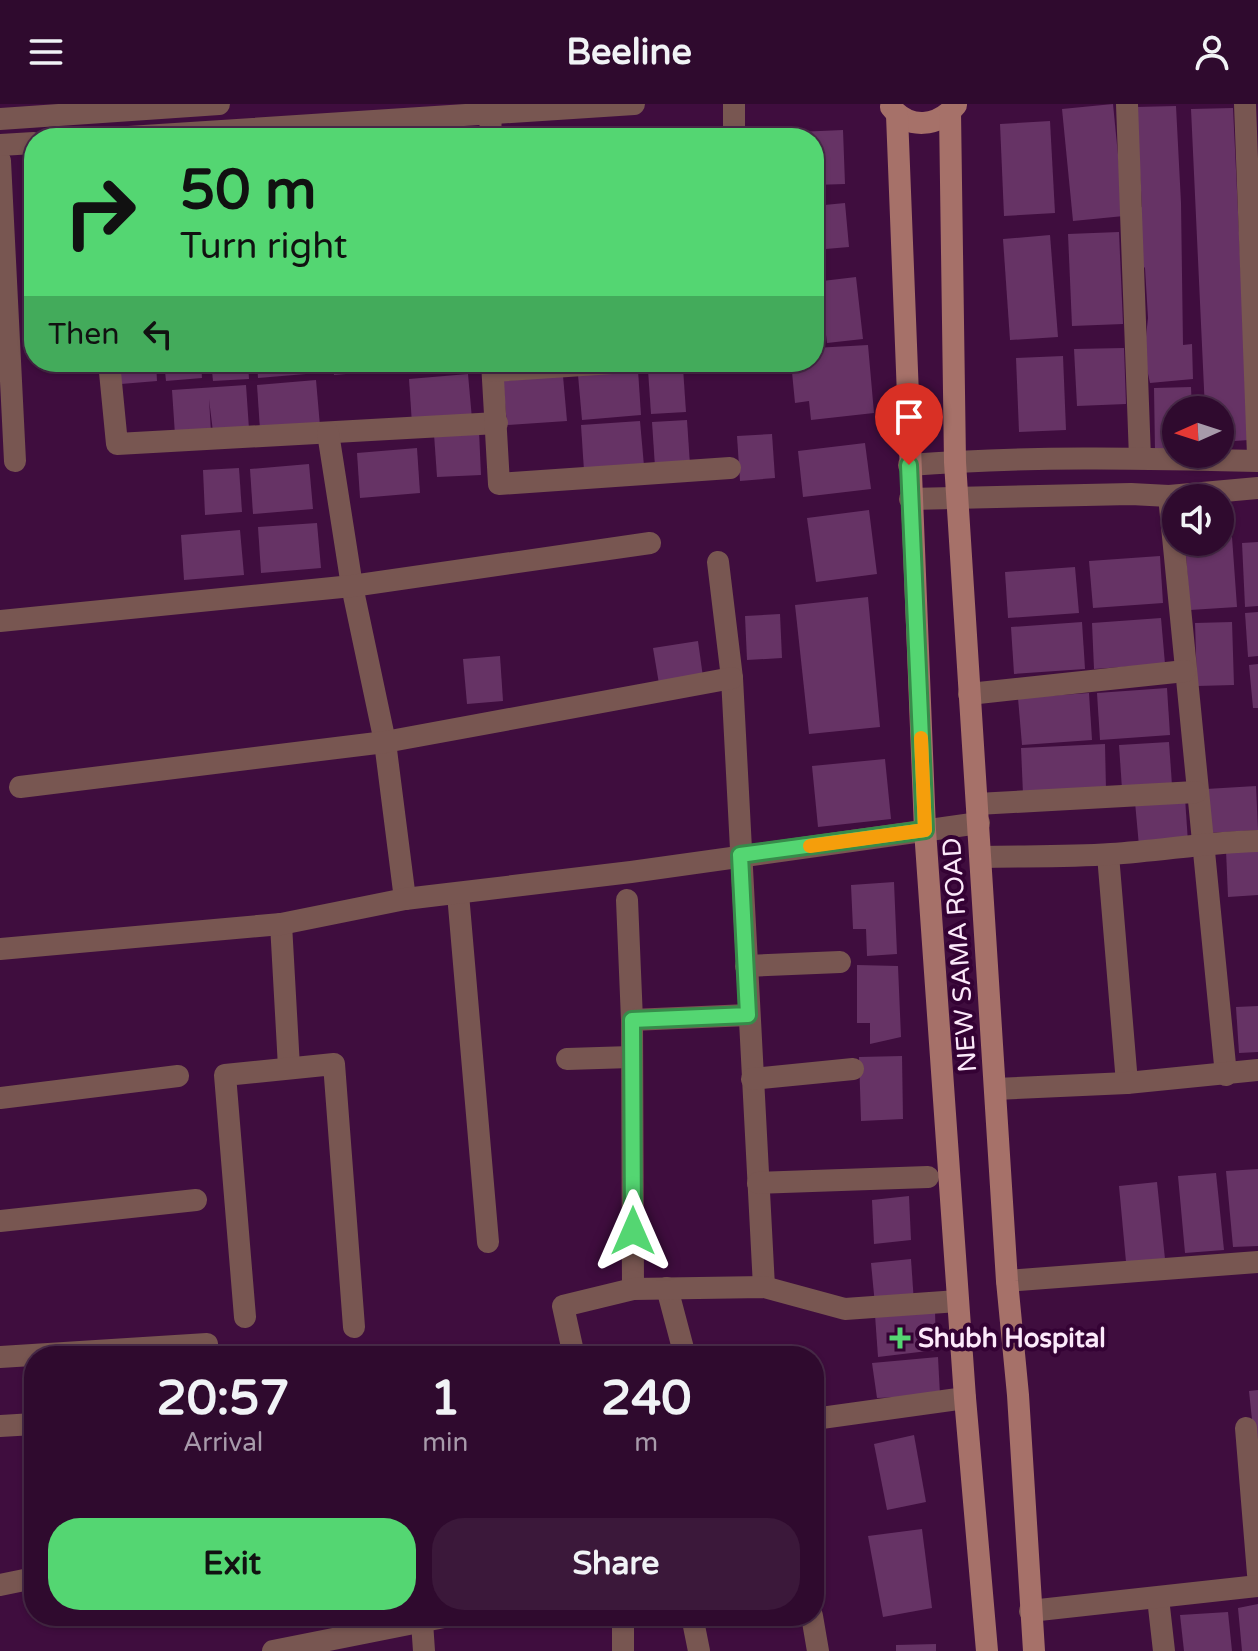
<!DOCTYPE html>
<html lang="en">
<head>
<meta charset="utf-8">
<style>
  :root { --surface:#2f0a2e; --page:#3b183a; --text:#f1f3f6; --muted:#a79aaa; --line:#4a2b4a; --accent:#54d672 }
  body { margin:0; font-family:"Varela Round",sans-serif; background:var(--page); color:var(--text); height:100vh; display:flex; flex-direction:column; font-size:30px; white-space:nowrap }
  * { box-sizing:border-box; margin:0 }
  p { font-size:26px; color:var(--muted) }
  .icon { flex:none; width:44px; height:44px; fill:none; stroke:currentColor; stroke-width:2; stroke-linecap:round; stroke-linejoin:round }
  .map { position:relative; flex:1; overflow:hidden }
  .side { position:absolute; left:24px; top:1242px; width:800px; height:280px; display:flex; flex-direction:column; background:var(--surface); border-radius:32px; box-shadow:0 2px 6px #0004,0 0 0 2px var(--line) }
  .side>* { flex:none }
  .top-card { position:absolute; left:24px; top:24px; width:800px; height:244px; border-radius:32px; box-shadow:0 2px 6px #0004,0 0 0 2px var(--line); background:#54d672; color:#111; overflow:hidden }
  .needle { width:52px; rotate:267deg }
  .tools { position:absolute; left:1162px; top:292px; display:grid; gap:16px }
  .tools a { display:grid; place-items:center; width:72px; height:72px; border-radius:50%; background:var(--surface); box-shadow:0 2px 6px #0004,0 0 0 2px var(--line); font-size:40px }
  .pin { position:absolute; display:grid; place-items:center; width:68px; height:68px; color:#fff; margin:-82px -34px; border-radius:50% 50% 50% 0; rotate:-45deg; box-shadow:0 0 8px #0007 }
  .pin .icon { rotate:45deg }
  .me { position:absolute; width:88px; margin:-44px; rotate:0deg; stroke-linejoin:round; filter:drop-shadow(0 0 6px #0008) }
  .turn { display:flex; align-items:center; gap:28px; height:168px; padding:0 24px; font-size:36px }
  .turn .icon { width:104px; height:104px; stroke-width:2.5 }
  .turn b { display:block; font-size:56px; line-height:68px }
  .then { display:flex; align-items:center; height:76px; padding:0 24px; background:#0003; gap:16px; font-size:30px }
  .eta { display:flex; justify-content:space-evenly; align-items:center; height:136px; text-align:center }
  .eta b { font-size:48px; font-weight:700; line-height:56px }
  .cta { display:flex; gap:16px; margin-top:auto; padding:16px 24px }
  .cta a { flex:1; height:92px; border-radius:32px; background:var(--accent); color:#111; font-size:32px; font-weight:700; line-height:92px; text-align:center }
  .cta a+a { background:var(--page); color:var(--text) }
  header { display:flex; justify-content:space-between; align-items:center; height:104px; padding:0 24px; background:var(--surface); font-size:36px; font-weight:700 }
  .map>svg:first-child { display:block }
  .building { fill:#663365 }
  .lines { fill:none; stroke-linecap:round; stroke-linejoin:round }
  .minor { stroke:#785651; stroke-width:22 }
  .tertiary { stroke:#785651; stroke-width:22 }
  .secondary { stroke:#a67169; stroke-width:22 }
  .route-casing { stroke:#378b4a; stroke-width:20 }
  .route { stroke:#54d672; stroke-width:14 }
  .slow { stroke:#f59e0b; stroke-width:14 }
  .poi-dot { fill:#54d672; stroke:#340234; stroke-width:3 }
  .labels { text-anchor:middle; stroke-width:8; stroke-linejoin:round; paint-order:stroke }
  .street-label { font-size:26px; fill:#fce9fa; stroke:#340234 }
  .poi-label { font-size:26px; font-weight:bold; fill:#fce9fa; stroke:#340234; text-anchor:start }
</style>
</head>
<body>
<header><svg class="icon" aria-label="menu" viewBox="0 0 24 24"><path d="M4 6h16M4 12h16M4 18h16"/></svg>Beeline<svg class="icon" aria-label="person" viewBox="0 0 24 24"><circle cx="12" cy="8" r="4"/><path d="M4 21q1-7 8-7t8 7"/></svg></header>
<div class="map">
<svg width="1258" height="1547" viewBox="0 0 1258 1547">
  <rect width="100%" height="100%" fill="#3f0d3e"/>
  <g class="building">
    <path d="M1113,0L1124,112L1073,117L1062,5Z"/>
    <path d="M1176,2L1181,99L1183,241L1192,240L1193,275L1150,279L1144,251L1148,214L1145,164L1141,160L1138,104L1142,103L1136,3Z"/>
    <path d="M1233,4L1249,336L1220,338V306H1205L1191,5Z"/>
    <path d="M1050,17L1055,109L1004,112L1000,20Z"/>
    <path d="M843,26L845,80L814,81V34H751V30Z"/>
    <path d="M845,99L849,143L814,146V102Z"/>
    <path d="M1119,128L1123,220L1072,222L1068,130Z"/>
    <path d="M1050,131L1058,233L1010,236L1003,135Z"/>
    <path d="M856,173L863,235L827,239L826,231L814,232V178Z"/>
    <path d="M868,241L874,309L811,316L809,297L795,299L791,258H814V244Z"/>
    <path d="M1124,244L1126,300L1077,302L1074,245Z"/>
    <path d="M1063,252L1066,326L1019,328L1016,254Z"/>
    <path d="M119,258H156L157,277L121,280Z"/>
    <path d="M164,258H201L202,274L166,277Z"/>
    <path d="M211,258H248L249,275L213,277Z"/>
    <path d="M257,258H317L318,269L258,274Z"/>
    <path d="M333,258H394V266L334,271Z"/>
    <path d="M405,258H462V260L406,265Z"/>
    <path d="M683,264L686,308L651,310L648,266Z"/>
    <path d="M638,266L641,311L582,316L578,271Z"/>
    <path d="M468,270L472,315L412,320L409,275Z"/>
    <path d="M563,272L567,317L507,321L503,277Z"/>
    <path d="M316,276L320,322L260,326L257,281Z"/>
    <path d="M246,281L249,325L213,328L209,295L211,328L175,331L172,286Z"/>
    <path d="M1191,283L1192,306H1176V346L1155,347L1154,284Z"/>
    <path d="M687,316L690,361L655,363L652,318Z"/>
    <path d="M640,317L644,362L584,367L581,321Z"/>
    <path d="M479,327L481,371L437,373L434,330Z"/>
    <path d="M772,330L775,374L740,377L737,332Z"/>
    <path d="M865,339L871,385L803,393L798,347Z"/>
    <path d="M417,344L420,389L360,394L357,349Z"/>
    <path d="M309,360L313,405L253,410L250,365Z"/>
    <path d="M239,364L242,408L205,411L203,366Z"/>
    <path d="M869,406L877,470L816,478L807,414Z"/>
    <path d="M317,419L321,464L261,469L258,423Z"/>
    <path d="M240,426L244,471L184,476L181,431Z"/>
    <path d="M1232,433L1237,503L1190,506L1185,438H1220V434Z"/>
    <path d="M1258,438V502L1245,503L1242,439Z"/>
    <path d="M1160,452L1163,499L1093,504L1089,457Z"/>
    <path d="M1075,463L1079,509L1008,514L1005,468Z"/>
    <path d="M868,493L880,623L809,630L795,501Z"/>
    <path d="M1258,508V552L1248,553L1245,509Z"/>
    <path d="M780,510L782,554L747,556L745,512Z"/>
    <path d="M1161,514L1165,560L1094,565L1092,519Z"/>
    <path d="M1082,518L1085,565L1014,570L1011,523Z"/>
    <path d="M1232,518L1234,581L1197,582L1195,519Z"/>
    <path d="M698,537L703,573L659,580L653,544Z"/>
    <path d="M500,552L503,597L467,600L463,555Z"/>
    <path d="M1258,560V604H1253L1249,561Z"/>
    <path d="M1167,584L1170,631L1100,636L1097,589Z"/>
    <path d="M1089,589L1092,636L1022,641L1018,594Z"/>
    <path d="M1169,638L1172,681L1122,685L1119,641Z"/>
    <path d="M1105,640L1106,686L1023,690L1021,644Z"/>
    <path d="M885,655L891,715L818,723L812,662Z"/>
    <path d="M1256,682L1258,726L1209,729L1206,685Z"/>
    <path d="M1185,694L1188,738L1139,742L1135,698Z"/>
    <path d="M1258,745V791L1228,793L1226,746Z"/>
    <path d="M894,778L897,850L867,852L866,825H853L851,781Z"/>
    <path d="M857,861L898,862L901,933L870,940V919H857Z"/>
    <path d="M1258,902V948L1239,949L1236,903Z"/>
    <path d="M902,952L903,1015L861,1017L859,953Z"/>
    <path d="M1258,1065V1142L1233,1143L1226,1067Z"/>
    <path d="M1216,1069L1224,1146L1185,1149L1178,1072Z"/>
    <path d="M1157,1078L1165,1155L1126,1158L1119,1082Z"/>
    <path d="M909,1092L911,1136L874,1140L872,1096Z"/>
    <path d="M911,1155L914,1199L875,1201L871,1159Z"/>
    <path d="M935,1206L936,1246L878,1253L875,1211Z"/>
    <path d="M938,1253L940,1291L877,1294L872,1259Z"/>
    <path d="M1258,1286V1354H1256L1249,1287Z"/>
    <path d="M914,1331L926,1398L887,1406L874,1340Z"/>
    <path d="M922,1425L932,1504L883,1513L868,1432Z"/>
    <path d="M1258,1500V1547H1242L1238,1504Z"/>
    <path d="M1228,1508L1232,1547H1184L1180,1511Z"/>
    <path d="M936,1540V1547H896V1541Z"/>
  </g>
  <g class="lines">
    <g class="minor">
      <path d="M1127,0L1140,354"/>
      <path d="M1245,0L1258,352"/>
      <path d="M490,34L491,8"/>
      <path d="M734,34V0"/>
      <path d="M0,57L15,357"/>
      <path d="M109,258L117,340L497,319"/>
      <path d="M492,258L499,380L730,364"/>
      <path d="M493,267L628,258"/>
      <path d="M328,329L352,482L385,638L405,795"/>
      <path d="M1169,392L1226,971"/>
      <path d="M718,458L732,574L764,1183"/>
      <path d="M0,517L352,482L650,439"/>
      <path d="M969,590L1185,567"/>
      <path d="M20,683L385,638L732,574"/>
      <path d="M977,700L1196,688"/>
      <path d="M1108,751L1127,979"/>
      <path d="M981,753C1024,752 1067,753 1111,750C1160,747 1209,738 1258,737"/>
      <path d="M458,790L488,1138"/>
      <path d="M627,796L632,916L633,1185"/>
      <path d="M281,820L289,963"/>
      <path d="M0,845L281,820L405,795L631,768L979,719"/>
      <path d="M746,862L840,858"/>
      <path d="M632,916L748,911"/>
      <path d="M567,955L631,953"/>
      <path d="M752,975L853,965"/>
      <path d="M995,985L1127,979L1258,966"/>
      <path d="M0,994L178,972"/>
      <path d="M758,1079L928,1073"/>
      <path d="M0,1117L196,1096"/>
      <path d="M1007,1177L1258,1158"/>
      <path d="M667,1184L685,1252"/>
      <path d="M245,1213L225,971L334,960L354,1223"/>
      <path d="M574,1252L563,1202L633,1185L764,1183L845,1205L958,1197"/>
      <path d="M0,1253L207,1240"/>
      <path d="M814,1315L965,1294"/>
      <path d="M0,1322L34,1320"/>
      <path d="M1246,1324L1258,1470"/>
      <path d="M0,1481L34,1474"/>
      <path d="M1158,1494L1164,1547"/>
      <path d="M1030,1507L1258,1482"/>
      <path d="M623,1512V1547"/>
      <path d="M692,1512L699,1547"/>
      <path d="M812,1512L818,1547"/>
      <path d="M422,1518L424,1547"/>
      <path d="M273,1547L449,1512"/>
    </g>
    <g class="tertiary">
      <path d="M0,15L219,0"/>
      <path d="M113,34L634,0"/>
      <path d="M0,41L34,39"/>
      <path d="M909,361C1025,352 1142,354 1258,357"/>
      <path d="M910,395L1131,390L1169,392L1258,384"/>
    </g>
    <g class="secondary">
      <path d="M891,3C909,26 938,23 956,1"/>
      <path d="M950,8L955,358L1007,1177L1018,1291L1034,1547"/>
      <path d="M897,11L925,726L965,1294L987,1547"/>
    </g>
  </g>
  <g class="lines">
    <g class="route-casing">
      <path id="route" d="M633,1127L632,916L748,911L740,751L925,726L909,361"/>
    </g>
    <use href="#route" class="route"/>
    <path class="slow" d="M810,742L925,726L921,634"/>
  </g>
  <path class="poi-dot" d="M896 1222h8v8h8v8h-8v8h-8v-8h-8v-8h8z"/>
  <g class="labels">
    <g class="street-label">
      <text transform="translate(959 851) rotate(-94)" y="9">NEW SAMA ROAD</text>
    </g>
    <g class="poi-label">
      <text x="918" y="1243">Shubh Hospital</text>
    </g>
  </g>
</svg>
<div class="tools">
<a><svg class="needle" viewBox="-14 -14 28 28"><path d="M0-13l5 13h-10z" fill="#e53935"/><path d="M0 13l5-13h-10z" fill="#a79aaa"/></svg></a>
<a><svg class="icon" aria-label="sound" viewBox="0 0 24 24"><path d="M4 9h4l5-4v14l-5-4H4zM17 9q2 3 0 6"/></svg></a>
</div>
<div class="pin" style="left:909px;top:361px;background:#d93025"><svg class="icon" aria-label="arrive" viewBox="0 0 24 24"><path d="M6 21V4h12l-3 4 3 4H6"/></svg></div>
<svg class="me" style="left:633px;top:1127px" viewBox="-20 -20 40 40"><path d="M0-17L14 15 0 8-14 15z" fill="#54d672" stroke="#fff" stroke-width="4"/></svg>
<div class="top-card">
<div class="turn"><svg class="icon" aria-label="right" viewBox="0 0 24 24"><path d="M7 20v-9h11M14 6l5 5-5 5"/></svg><div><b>50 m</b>Turn right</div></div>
<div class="then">Then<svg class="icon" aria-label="left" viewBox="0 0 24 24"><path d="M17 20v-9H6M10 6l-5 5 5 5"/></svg></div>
</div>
<section class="side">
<div class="eta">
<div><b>20:57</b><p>Arrival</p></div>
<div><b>1</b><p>min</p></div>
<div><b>240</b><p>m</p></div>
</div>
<div class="cta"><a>Exit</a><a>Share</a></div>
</section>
</div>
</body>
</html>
